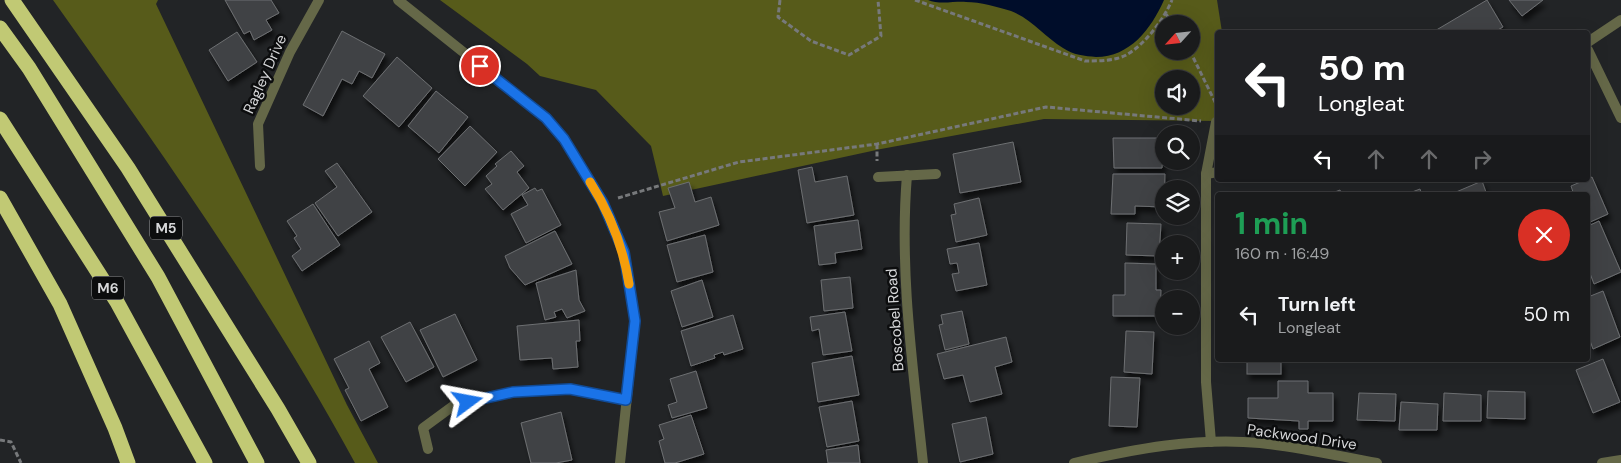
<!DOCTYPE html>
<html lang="en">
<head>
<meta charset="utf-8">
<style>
  :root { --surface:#1a1b1c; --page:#232425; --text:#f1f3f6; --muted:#9fa1a3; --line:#38393b }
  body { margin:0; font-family:"DM Sans",sans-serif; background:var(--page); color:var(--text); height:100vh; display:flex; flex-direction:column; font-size:19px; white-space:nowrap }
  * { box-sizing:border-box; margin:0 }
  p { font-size:16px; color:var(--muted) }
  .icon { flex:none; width:28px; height:28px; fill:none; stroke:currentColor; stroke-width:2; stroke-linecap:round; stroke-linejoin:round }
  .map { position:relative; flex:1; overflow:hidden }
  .details { position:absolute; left:1215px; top:192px; width:375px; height:170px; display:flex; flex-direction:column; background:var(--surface); border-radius:5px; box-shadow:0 5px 20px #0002,0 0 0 1px var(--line) }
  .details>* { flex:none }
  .guide { position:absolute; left:1215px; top:30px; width:375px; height:152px; border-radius:5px; box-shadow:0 5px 20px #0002,0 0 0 1px var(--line); background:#202124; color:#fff; overflow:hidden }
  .needle { width:32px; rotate:243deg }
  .tools { position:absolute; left:1155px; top:15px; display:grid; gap:10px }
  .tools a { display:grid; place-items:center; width:45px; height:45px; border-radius:50%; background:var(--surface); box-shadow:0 5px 20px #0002,0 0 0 1px var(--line); font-size:25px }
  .pin { position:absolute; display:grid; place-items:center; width:42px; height:42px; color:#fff; margin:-21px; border:2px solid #fff; border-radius:50%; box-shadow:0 1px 5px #0007 }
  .me { position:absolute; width:55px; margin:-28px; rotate:77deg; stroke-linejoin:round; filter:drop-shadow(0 0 4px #0008) }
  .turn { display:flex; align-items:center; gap:18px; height:105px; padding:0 20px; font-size:22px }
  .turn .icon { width:65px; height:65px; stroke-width:2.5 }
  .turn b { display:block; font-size:35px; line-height:42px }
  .lanes { display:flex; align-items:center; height:48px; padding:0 20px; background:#0003; justify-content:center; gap:25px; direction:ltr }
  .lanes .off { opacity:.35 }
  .round { display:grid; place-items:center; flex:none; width:52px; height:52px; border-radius:26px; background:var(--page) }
  .summary { display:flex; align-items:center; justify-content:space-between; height:85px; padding:0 20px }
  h1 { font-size:30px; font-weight:700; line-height:38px; color:#1e9e55 }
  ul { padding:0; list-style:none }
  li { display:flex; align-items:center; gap:15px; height:75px; padding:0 20px }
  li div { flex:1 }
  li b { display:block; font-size:19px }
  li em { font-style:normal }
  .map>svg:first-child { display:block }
  .forest { fill:#575b1a; fill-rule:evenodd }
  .water { fill:#000d2a }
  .building { fill:#414345; stroke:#6d6f72; filter:url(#shadow) }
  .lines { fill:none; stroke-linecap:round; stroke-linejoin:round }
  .path { stroke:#77797b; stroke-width:3; stroke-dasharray:5 2.5; stroke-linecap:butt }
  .minor { stroke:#656848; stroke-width:10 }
  .motorway { stroke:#c1c974; stroke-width:15 }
  .route-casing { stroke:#114b97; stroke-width:12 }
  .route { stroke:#1a73e8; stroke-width:9 }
  .slow { stroke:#f59e0b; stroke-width:9 }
  .labels { text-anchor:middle; stroke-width:5; stroke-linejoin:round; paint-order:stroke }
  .shield { fill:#0c0d0e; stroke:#999a9c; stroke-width:1 }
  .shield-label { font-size:14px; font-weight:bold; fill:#d6d7d9 }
  .street-label { font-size:15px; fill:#d6d7d9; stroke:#0c0d0e }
</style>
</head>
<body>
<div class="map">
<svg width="1621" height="463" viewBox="0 0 1621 463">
  <defs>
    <filter id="shadow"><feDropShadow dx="3" dy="5.5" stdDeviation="2.5" flood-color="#0009"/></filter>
  </defs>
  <rect width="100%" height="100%" fill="#222426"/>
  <g class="forest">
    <path d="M53,0H158L156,4L347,405L378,463H355C267,301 160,150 53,0Z"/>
    <path d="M440,0H1217L1222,32H1218L1217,121L1044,119L881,149L663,196L651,146L596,90L540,76L527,64ZM1164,24H1191V51H1164ZM1164,79H1191V106H1164Z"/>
  </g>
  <path class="water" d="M928,0H1164C1151,29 1130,57 1096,57C1085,56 1073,55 1063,48C1045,37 1032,19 1011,11C998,7 980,2 966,2C955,1 939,5 928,0Z"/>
  <g class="building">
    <path d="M225,0H271L279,13L266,20L272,30L254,40L250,31L244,34Z"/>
    <path d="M1487,0L1503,27L1494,32H1433Z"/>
    <path d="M1509,0H1543L1522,16Z"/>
    <path d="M342,31L385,54L372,78L359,71L352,84L342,79L323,116L303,105Z"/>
    <path d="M237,32L257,62L228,81L209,50Z"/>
    <path d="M397,57L432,88L399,127L363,96Z"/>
    <path d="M436,91L468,117L439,153L408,126Z"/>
    <path d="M470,126L497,152L465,186L438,159Z"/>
    <path d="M1113,138H1164L1162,168H1114Z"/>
    <path d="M1013,142L1021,182L960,193L953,154Z"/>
    <path d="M511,151L524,166L517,172L529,188L503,210L485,189L492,184L486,176L497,166L495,164Z"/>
    <path d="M337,163L372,212L338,236L315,203L337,187L325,171Z"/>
    <path d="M812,167L815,182L847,176L854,215L807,223L798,170Z"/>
    <path d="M1113,174H1165L1164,207L1135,206V214H1111Z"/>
    <path d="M1592,177L1608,214L1588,223V195H1574L1571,186Z"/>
    <path d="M1482,181L1487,195H1449Z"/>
    <path d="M689,182L695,202L711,197L719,225L667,241L659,212L675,208L668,188Z"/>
    <path d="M535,188L537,191L542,189L561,225L526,243L511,214L528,205L522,195Z"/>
    <path d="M1420,189L1422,195H1404Z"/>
    <path d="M1340,190L1342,195H1327Z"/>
    <path d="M979,198L987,235L956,242L951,215L956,214L954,204Z"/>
    <path d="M313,204L340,245L302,271L292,256L301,249L294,238L297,236L287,221Z"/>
    <path d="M858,220L862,249L835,253L836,263L819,265L814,226Z"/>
    <path d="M1599,221L1621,272L1594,284L1588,268V226Z"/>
    <path d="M1127,223L1161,224L1159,256L1126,255Z"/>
    <path d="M555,231L572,264L525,285L510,268L505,256Z"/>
    <path d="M705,235L713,272L677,282L667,245Z"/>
    <path d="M979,243L987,285L956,291L952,274L959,273L957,263L950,264L947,249Z"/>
    <path d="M1125,263L1156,264V290H1161L1160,316H1113V295H1125Z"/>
    <path d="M576,270L579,300L585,311L567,318L562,309L554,312L556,317L545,320L536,283Z"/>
    <path d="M850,277L853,308L824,311L821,280Z"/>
    <path d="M702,280L713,317L682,327L671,291Z"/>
    <path d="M1603,291L1620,337L1593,349L1588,335V297Z"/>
    <path d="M962,311L969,344L945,350L939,325L943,324L941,315Z"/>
    <path d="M845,312L852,351L823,355L819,329L812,331L810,317Z"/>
    <path d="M455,314L477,360L443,377L420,330Z"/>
    <path d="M733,315L743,349L724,355L723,352L714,355L715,358L691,366L681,331Z"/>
    <path d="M579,320L580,341H576L578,367L553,369L552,358L520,360L517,326Z"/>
    <path d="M410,322L434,367L406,382L381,337Z"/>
    <path d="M1126,331L1154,332L1152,374L1124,372Z"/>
    <path d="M1006,337L1012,362L995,367L1002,394L970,402L963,375L944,379L937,354Z"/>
    <path d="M369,341L380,363L369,369L388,407L361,421L345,390L349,388L334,359Z"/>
    <path d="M852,356L859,395L818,402L812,363Z"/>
    <path d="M1603,359L1620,402L1593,413L1576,370Z"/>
    <rect x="1247" y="360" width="34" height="14"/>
    <path d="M696,371L707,408L672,418L668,405L677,402L670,379Z"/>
    <path d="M1111,377L1140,378L1137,427L1109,426Z"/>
    <path d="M1278,381H1308V393H1333V421H1308V429H1299V421L1248,418V398H1278Z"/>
    <path d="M1488,391L1525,392V419L1487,418Z"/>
    <path d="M1359,393L1396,394L1395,421L1357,420Z"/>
    <path d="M1444,393L1481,395V421H1443Z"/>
    <path d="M852,401L859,441L827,447L819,407Z"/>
    <path d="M1401,402L1438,404L1437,430H1399Z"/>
    <path d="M561,412L572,460L556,463H531L521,423Z"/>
    <path d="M691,415L704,454L675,463H665L659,441L664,439L659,425Z"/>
    <path d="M986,417L993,454L960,462L952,424Z"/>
    <path d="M858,445L860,463H828L826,450Z"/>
  </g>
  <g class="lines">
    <g class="path">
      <path d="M780,0L778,17L811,41L849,55L881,36L878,0"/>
      <path d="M915,0L1085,61C1098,61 1117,61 1128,54C1146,43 1164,19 1172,0"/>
      <path d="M1166,14L1173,24"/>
      <path d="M1190,51L1217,106"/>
      <path d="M877,144V161"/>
      <path d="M618,198L739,162L877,144L1046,107L1201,121"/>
      <path d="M0,440L11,442L21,463"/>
    </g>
    <g class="minor">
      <path d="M398,0L546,118L564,139L603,203L624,252L635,321L620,463"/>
      <path d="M1588,42L1621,20"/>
      <path d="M1588,50L1621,118"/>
      <path d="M260,166L258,124L290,52L319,0"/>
      <path d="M1206,174L1218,172"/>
      <path d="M907,175C899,271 913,367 923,463"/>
      <path d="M878,177L936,174"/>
      <path d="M1211,442L1206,382V174L1216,122"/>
      <path d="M428,449L423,428L453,406L513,392L570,389L626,400"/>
      <path d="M1074,463C1134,449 1197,437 1260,443C1299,447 1338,456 1377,463"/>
      <path d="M1602,463L1621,460"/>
    </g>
    <g class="motorway">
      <path d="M12,0L128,168L278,409L309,463"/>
      <path d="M0,28L29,68L158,277L257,463"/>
      <path d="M0,119L117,302L205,463"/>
      <path d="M0,198L60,304L115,428L128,463"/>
    </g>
  </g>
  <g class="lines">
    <g class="route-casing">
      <path id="route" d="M468,402L513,392L570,389L626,400L635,321L624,252L603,203L564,139L546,118L480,66"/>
    </g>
    <use href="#route" class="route"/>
    <path class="slow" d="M590,182C611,215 623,246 629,284"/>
  </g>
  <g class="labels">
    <g class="shield">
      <rect x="150" y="216.5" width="32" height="23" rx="4"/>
      <rect x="92" y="276.5" width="32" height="23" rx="4"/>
    </g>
    <g class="shield-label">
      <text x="166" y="233">M5</text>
      <text x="108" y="293">M6</text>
    </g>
    <g class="street-label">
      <text transform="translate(265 74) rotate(-66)" y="5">Ragley Drive</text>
      <text transform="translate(895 320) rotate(-94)" y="5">Boscobel Road</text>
      <text transform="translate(1302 437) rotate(8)" y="5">Packwood Drive</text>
    </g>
  </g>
</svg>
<div class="tools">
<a><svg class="needle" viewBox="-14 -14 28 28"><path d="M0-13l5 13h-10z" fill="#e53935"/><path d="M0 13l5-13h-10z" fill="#9fa1a3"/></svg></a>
<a><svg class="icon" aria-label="sound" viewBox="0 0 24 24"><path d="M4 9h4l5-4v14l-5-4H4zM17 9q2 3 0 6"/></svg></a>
<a><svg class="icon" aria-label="search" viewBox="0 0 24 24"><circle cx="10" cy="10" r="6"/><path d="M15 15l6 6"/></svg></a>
<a><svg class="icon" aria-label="layers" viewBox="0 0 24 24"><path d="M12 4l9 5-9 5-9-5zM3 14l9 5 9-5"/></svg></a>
<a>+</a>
<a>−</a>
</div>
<div class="pin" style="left:480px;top:66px;background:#d93025"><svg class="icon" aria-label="arrive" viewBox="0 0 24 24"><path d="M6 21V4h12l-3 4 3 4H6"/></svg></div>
<svg class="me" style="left:468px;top:402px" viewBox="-20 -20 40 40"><path d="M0-17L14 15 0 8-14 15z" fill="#1a73e8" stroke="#fff" stroke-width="4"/></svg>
<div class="guide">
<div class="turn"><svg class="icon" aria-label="left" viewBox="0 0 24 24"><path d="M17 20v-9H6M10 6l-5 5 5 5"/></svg><div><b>50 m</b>Longleat</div></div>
<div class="lanes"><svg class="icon" aria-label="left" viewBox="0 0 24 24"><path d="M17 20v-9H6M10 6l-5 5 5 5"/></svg><svg class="icon off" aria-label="ahead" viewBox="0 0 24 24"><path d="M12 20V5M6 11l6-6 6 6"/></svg><svg class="icon off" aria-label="ahead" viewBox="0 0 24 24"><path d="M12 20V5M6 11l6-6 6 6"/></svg><svg class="icon off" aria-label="right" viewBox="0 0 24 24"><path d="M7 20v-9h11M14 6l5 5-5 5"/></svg></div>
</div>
<section class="details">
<div class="summary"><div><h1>1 min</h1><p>160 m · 16:49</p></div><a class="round" style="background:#d93025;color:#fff"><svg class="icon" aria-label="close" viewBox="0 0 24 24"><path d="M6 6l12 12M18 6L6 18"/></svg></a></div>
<ul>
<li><svg class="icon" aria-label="left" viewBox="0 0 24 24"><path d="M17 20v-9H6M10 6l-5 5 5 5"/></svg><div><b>Turn left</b><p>Longleat</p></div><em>50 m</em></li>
</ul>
</section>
</div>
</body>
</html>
